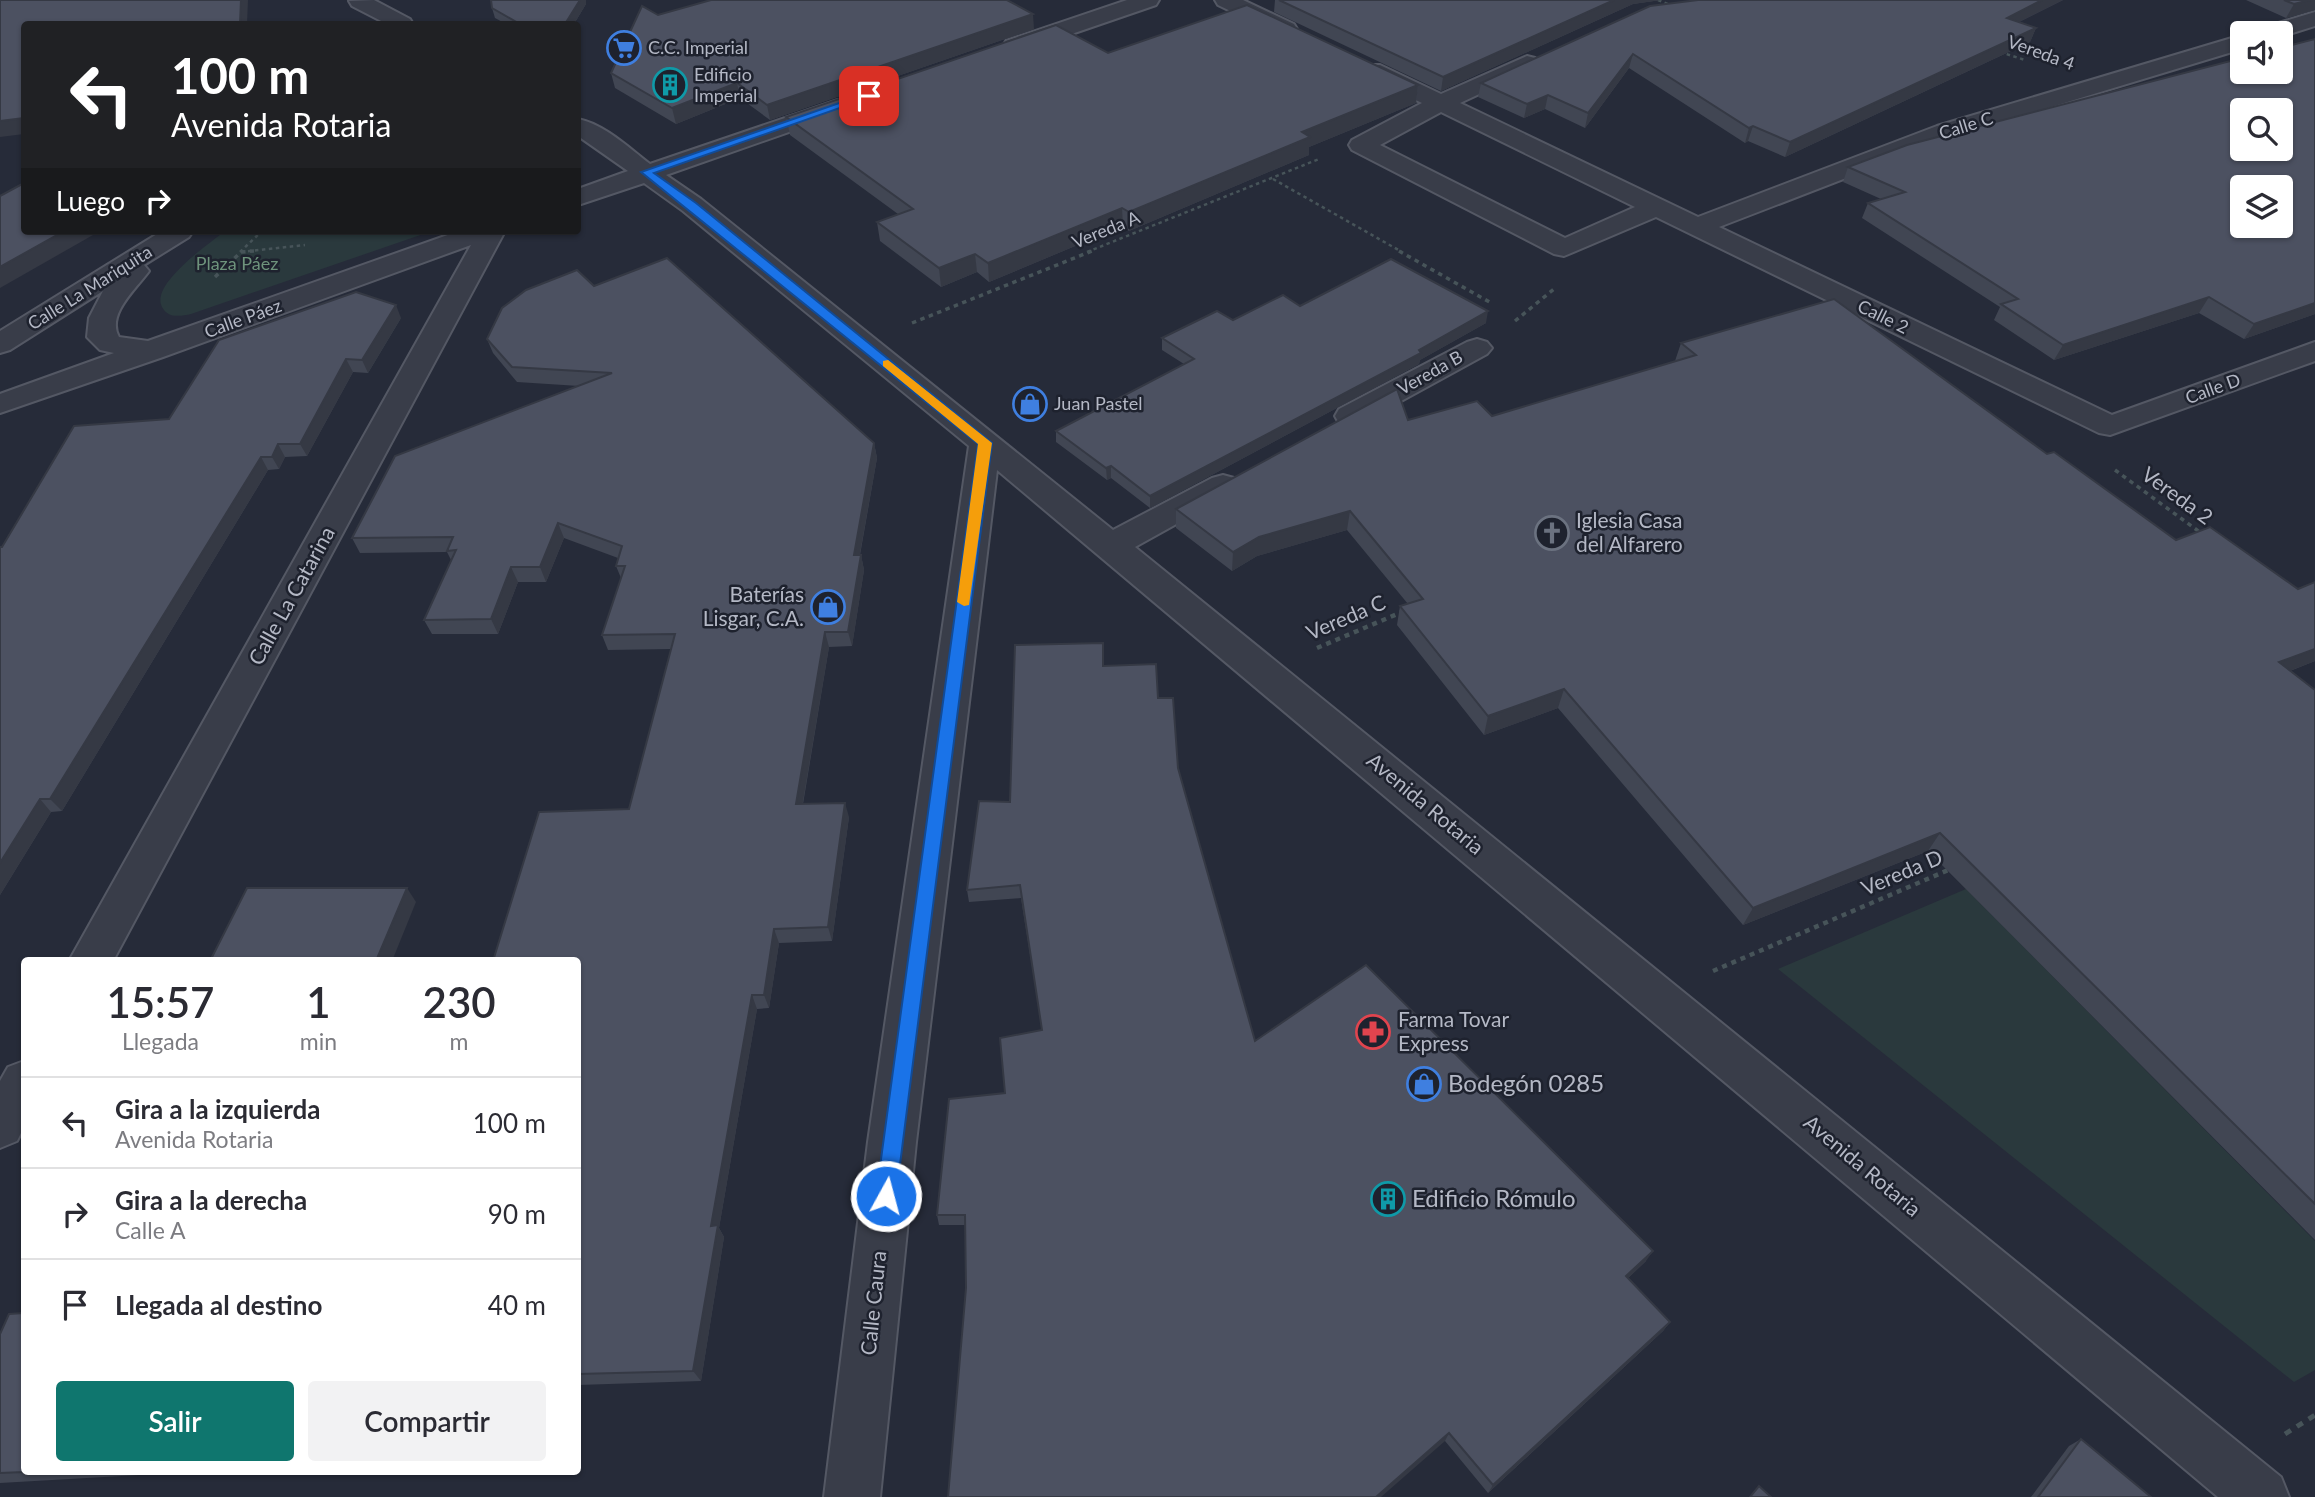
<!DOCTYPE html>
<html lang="es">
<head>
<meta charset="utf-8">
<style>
  :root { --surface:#fff; --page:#f2f2f3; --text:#2b2b33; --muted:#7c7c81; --line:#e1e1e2; --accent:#0f766e }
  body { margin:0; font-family:Lato,sans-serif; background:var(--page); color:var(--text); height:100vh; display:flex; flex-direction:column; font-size:26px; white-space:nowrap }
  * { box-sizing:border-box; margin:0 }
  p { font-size:23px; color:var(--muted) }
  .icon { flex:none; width:38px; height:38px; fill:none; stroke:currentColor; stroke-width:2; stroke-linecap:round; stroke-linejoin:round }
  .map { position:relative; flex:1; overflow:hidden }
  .side { position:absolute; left:21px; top:957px; width:560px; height:518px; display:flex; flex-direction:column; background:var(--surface); border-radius:7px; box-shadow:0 2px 5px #0004 }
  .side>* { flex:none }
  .top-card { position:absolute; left:21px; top:21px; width:560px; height:214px; border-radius:7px; box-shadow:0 2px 5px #0004; background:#202124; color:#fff; overflow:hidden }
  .tools { position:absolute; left:2230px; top:21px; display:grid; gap:14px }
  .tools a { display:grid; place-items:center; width:63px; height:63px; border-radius:7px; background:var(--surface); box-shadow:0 2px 5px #0004; font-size:35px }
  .pin { position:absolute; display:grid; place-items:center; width:60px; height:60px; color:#fff; margin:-30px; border-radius:14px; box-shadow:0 4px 10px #0006 }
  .me { position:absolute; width:77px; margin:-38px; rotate:7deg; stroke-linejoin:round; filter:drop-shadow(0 0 5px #0008) }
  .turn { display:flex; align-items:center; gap:24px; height:147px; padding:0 35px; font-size:32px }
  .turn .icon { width:91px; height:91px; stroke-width:2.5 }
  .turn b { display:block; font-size:49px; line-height:60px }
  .then { display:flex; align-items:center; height:66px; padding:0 35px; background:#0003; gap:14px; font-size:26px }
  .eta { display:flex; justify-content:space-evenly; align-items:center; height:119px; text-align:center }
  .eta b { font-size:42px; font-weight:600; line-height:49px }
  .action { display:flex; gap:14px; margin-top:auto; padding:14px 35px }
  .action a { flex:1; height:80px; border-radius:7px; background:var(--accent); color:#fff; font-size:28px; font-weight:600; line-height:80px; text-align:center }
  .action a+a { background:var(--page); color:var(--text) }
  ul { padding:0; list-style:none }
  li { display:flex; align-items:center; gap:21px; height:91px; padding:0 35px; border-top:2px solid var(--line) }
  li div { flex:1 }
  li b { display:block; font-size:26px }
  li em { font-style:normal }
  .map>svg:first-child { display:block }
  .green { fill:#2a393d }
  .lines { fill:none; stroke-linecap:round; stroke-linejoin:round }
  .minor-casing { stroke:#545864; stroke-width:4 }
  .path-far3 { stroke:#475459; stroke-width:2.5; stroke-dasharray:3.5 3.5; stroke-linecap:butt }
  .path-far2 { stroke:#475459; stroke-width:3.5; stroke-dasharray:4.5 4.5; stroke-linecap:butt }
  .path-far1 { stroke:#475459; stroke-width:4.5; stroke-dasharray:5 5; stroke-linecap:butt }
  .path { stroke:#475459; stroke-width:5; stroke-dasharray:7 7; stroke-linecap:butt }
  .minor { fill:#393d49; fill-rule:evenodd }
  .wall { fill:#414653 }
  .shaded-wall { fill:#353944 }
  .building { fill:#4c5161; stroke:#353944; stroke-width:2; fill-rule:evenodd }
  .route { fill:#1a73e8; stroke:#114b97; stroke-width:2 }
  .slow { fill:#f59e0b }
  .labels { text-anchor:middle; stroke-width:5; stroke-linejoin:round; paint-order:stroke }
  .far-poi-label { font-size:18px; fill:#b4b8c5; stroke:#1e222e; text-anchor:start }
  .far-street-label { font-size:18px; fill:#b4b8c5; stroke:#1e222e }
  .far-park-label { font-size:18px; fill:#6e937c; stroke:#1e222e }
  .street-label { font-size:21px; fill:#b4b8c5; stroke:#1e222e }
  .poi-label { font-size:21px; fill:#b4b8c5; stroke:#1e222e; text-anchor:start }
  .near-poi-label { font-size:24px; fill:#b4b8c5; stroke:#1e222e; text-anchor:start }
</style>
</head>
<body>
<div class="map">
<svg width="2315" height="1497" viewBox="0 0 2315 1497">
  <rect width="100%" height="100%" fill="#262b39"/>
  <g class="green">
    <path d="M225,231H432L191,314C181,316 168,319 162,307C150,284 209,244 225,231Z"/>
    <path d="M1966,889L2315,1241V1370L2294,1382L1778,969Z"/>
  </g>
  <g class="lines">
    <g class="minor-casing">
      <g id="minor">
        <path d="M374,0L410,19L413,24H387L352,6L349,1Z"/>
        <path d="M1127,0H1159L1156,5L1022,51H1006L1003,46L1006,41Z"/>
        <path d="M1215,0H1243L1294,24L1297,29L1294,34H1278L1218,5Z"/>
        <path d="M2315,12V26L2280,37V33H2259L2262,28Z"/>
        <path d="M2242,35V49L1955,136L1719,227L2112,415L2315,342V361L2110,435L2099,433L1656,217L1564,256L1554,254L1352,150L1349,145L1352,140L1422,103L1364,75L1361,70L1364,65H1380L1441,94L1527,56L1535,58L1538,63L1535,68L1460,103L1698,217L1937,126ZM1441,112L1635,207L1565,238L1380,145Z"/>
        <path d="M838,100L846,102L850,107L846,112L666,175L701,199L1113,530L1212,478L1223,475L1234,478L1239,485L1234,492L1135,547L2281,1477L2289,1497H2218L997,470L916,1142L880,1497H824L868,1142L969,446L683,211L644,183L578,205V189L628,171L578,136V119C604,124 629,148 650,164Z"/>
        <path d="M162,231H193L189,237L144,265L149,271C137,288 106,314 119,337L148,341L459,231H505L113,961H69L471,245L163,357L0,413V394L114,353L100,350L87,337L89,318L103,291L10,350L0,353V331Z"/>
        <path d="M1477,339L1487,342L1492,348L1487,354L1361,423L1350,425L1339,423L1335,416L1339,409L1467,342Z"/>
        <path d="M24,1061V1127L17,1141L0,1148V1081L8,1067Z"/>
      </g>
    </g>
    <g class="path-far3">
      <path d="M1658,0L1673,6"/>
      <path d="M2000,52L2025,60"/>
      <path d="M1273,179L1402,252"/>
      <path d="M240,252L262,231"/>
      <path d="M241,252L305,245"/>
      <path d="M1087,252L1319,159"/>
    </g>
    <g class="path-far2">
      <path d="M1399,251L1493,304"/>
      <path d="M241,252L254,251"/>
      <path d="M215,277L242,251"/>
      <path d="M1515,321L1554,289"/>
      <path d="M912,323L1092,251"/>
      <path d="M2115,470L2201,533"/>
    </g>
    <g class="path-far1">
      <path d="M1317,648L1402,612"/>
      <path d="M1713,971L1953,868"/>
    </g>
    <path class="path" d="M2285,1434L2315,1415"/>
    <use href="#minor" class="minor"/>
  </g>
  <g class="wall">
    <path d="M1275,0H1661L1633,4L1441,91L1274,12Z"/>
    <path d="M1698,0H2063L2019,22L2036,28L2030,42L1785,157L1748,141L1745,143L1629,68L1585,128L1545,109L1524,118L1478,97L1481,83Z"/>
    <path d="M2246,0H2315V10L2286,18Z"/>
    <path d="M586,4L574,24H506L495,18L492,8Z"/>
    <path d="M658,15L1034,29L770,120L740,98L676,124L615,88L611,73Z"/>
    <path d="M1108,53L1418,85L1416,103L1309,147V155L1129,231L1123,226L989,282L977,272L941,287L880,241L877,222L898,214L790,135L786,117Z"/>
    <path d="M1848,167L2315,314L2244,339L2199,313L2054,360L1994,320L2000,307L1862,218L1868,203L1881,199L1843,182Z"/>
    <path d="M594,286L874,443L877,458L860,555H861L864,570L852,646L829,647L803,804L849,817L832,941L779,943L769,1008L757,1009L719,1228L724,1237L701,1381L578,1385V961L629,809L671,649L608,650L602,635L621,578L616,566L618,558L564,538L546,582H518L498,634H432L424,620L451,560L447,552L360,553L352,538L579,386L517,382L493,353L487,339Z"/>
    <path d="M1300,306L1486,323L1420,360L1419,364L1150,508L1111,478L1107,480L1056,442V431L1184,364L1162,350V338L1233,320Z"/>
    <path d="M401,318L368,373L353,372L307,456L285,457L279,469L268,470L62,811L51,812L0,895L2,547L169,419Z"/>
    <path d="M1681,343L2047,454L2176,540L2298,589L2315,582V661L2290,671L2315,690V1240L1928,851L1743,925L1558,708L1484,735L1397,625L1400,606L1408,604L1347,530L1257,556L1232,571L1176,528V509L1408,420L1492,416L1675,361Z"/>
    <path d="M1104,666L1158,698L1255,1041L1646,1261L1628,1278L1670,1322L1663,1331L1488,1493L1445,1441L966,1288L965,1225H939L937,1215L1042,1030L1021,898L969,902L967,890L1010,802Z"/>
    <path d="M0,1334L24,1472H191L0,1483Z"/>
    <path d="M2081,1439L2151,1497H2031L2069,1446Z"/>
  </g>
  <g class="shaded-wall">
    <path d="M241,0H248L247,24H240Z"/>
    <path d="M580,0H586V4L574,24H565Z"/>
    <path d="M1614,0H1661L1633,4L1441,91L1443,77Z"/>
    <path d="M2042,0H2063L2001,31L2007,18Z"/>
    <path d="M2310,0H2315V10L2286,18L2294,4Z"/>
    <path d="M1033,14L1034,29L770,120L767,105Z"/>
    <path d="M2036,28L2030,42L1785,157L1790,142Z"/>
    <path d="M1633,54L1629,68L1585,128L1588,113Z"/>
    <path d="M737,83L740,98L676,124L672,108Z"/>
    <path d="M1418,85L1416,103L1309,147V155L1129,231V212L1302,132Z"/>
    <path d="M1548,95L1545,109L1524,118L1527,104Z"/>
    <path d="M24,118V134L0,137V121Z"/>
    <path d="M1753,126L1748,141L1745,143L1749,128Z"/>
    <path d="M1122,208L1123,226L989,282L988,263Z"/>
    <path d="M64,231H100L0,288V267Z"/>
    <path d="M975,254L977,272L941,287L939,268Z"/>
    <path d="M2209,297L2199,313L2054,360L2063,345Z"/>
    <path d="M2315,303V314L2244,339L2254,324Z"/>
    <path d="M396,305L401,318L368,373L362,360Z"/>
    <path d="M1488,311L1486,323L1420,360L1419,364L1150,508V496Z"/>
    <path d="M346,359L353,372L307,456L300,444Z"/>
    <path d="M874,443L877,458L857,570L854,555Z"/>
    <path d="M278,444L285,457L279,469L272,457Z"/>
    <path d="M261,457L268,470L62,811L50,799Z"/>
    <path d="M1111,466V478L1107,480L1106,468Z"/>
    <path d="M1350,511L1347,530L1257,556L1232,571L1233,552L1259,537Z"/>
    <path d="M558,523L564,538L546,582L540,567Z"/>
    <path d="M861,555L864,570L852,646L848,632Z"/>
    <path d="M511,567L518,582L498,634L491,619Z"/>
    <path d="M825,632L829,647L800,819L796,804Z"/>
    <path d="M2315,649V661L2263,681L2279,662Z"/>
    <path d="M1564,689L1558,708L1484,735L1488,716Z"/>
    <path d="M40,799L51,812L0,895V863Z"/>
    <path d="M845,803L849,817L832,941L828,927Z"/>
    <path d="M1940,833L1928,851L1743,925L1753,908Z"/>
    <path d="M407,888L416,902L392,961H376Z"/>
    <path d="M774,929L779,943L769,1008L764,995Z"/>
    <path d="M752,995L757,1009L719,1228L724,1237L701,1381L693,1371L711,1226Z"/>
    <path d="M1653,1251L1646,1261L1620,1286L1626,1276Z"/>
    <path d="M1670,1322L1663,1331L1488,1493L1493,1485Z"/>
    <path d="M1449,1433L1445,1441L1381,1497H1376Z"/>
  </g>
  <g class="building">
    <path d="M0,0H241L240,24H24V118L0,121Z"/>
    <path d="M491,0H580L565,24H520L492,8Z"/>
    <path d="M711,0H1007L1033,14L767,105L737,83L672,108L611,73L642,6L658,15Z"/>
    <path d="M1279,0H1614L1443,77Z"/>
    <path d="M1698,0H2042L2007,18L2036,28L1790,142L1753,126L1749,128L1633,54L1588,113L1548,95L1527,104L1481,83L1650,6Z"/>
    <path d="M2284,0H2310L2294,4Z"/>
    <path d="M1247,5L1418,85L1302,132L1310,137L1129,212L1122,208L988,263L975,254L939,268L877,222L913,209L786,117L1056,25L1108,53Z"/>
    <path d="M2315,39V303L2254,324L2209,297L2063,345L2001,304L2018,299L1868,203L1905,192L1848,167L1907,145L2242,58V72H2280V48ZM2242,110H2280V149H2242ZM2242,187H2280V226H2242Z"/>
    <path d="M24,183V231H64L0,267V196Z"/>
    <path d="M667,258L874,443L854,555H861L848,632H825L796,804L845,803L828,927L774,929L764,995H752L711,1226L718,1225L693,1371L578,1374V961H493L539,812L629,809L675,634L602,635L625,566H616L622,546L558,523L540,567H511L491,619L424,620L456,550L447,551L453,537L352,538L395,456L612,373L512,367L487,339L502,308L526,290L577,270L594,286Z"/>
    <path d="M1391,259L1488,311L1419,350L1421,353L1150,496L1111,466L1106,468L1056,431L1194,359L1162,338L1217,311L1233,320L1283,295L1300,306Z"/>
    <path d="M356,292L396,305L362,360L346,359L300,444H278L272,457H261L50,799H40L0,863V547H2L74,426L169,419L219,340Z"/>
    <path d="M1834,299L2047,454L2054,452L2176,540L2210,527L2298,589L2315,582V649L2279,662L2315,690V1204L1940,833L1753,908L1564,689L1488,716L1400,606L1423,599L1350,511L1259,537L1233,552L1176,509L1397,389L1408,420L1477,401L1492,416L1696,355L1681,343Z"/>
    <path d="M1103,643V666L1156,664L1158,698H1173L1178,768L1255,1041L1366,965L1653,1251L1626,1276L1670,1322L1493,1485L1449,1433L1376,1497H948L966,1288L965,1215H937L949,1099L1005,1093L1000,1038L1042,1030L1020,885L967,890L979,801L1010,802L1015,645Z"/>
    <path d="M247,888H407L376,961H210Z"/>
    <path d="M24,1313V1472L0,1473V1334L9,1314Z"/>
    <path d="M2081,1439L2151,1497H2038Z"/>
    <path d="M1759,1486L1771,1497H1750Z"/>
  </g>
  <path class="route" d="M865,94L874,96L654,173L696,203L992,443L896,1196L893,1203L886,1206L879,1203L876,1196L978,444L641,172Z"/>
  <path class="slow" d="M888,360L992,443L969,605L964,606L957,602L978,444L883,366V361Z"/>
  <defs>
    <g id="supermarket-ring" transform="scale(1.75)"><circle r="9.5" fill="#1e222e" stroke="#3f7fe0" stroke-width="1.5"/><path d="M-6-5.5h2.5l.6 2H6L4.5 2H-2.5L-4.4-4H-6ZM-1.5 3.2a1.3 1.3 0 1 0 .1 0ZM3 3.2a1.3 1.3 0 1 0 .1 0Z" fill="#3f7fe0"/></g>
    <g id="building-ring" transform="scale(1.75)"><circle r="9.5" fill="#1e222e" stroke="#0f9aa8" stroke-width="1.5"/><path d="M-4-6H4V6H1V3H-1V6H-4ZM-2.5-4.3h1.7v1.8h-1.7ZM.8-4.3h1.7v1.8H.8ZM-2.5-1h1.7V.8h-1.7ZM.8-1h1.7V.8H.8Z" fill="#0f9aa8"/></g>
    <g id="shop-ring" transform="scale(1.75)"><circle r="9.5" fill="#1e222e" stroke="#3f7fe0" stroke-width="1.5"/><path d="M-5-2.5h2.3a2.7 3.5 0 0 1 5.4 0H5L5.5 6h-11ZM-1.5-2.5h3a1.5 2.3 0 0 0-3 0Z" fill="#3f7fe0"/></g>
    <g id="church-ring" transform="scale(1.75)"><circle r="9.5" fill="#1e222e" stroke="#6b7280" stroke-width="1.5"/><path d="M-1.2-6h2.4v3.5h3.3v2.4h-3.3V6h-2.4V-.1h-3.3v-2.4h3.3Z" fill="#6b7280"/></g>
    <g id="pharmacy-ring" transform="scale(1.75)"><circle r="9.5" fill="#1e222e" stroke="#e0444e" stroke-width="1.5"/><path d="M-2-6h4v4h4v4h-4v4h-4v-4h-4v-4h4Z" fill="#e0444e"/></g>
  </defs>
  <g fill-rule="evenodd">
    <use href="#supermarket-ring" x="624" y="48"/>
    <use href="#building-ring" x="670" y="85"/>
    <use href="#shop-ring" x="1030" y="404"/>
    <use href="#church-ring" x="1552" y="533"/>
    <use href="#shop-ring" x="828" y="607"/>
    <use href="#pharmacy-ring" x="1373" y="1032"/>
    <use href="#shop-ring" x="1424" y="1084"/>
    <use href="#building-ring" x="1388" y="1199"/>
  </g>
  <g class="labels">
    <g class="far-poi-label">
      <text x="648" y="54">C.C. Imperial</text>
      <text x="694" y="81">Edificio<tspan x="694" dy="21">Imperial</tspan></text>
      <text x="1054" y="410">Juan Pastel</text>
    </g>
    <g class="far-street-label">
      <text transform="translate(2041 53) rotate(20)" y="6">Vereda 4</text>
      <text transform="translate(1966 126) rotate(-17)" y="6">Calle C</text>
      <text transform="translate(1106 230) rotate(-22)" y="6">Vereda A</text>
      <text transform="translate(90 288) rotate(-32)" y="6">Calle La Mariquita</text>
      <text transform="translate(1883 317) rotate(26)" y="6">Calle 2</text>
      <text transform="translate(243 319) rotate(-20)" y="6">Calle Páez</text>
      <text transform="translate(1430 373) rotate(-29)" y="6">Vereda B</text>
      <text transform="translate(2213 389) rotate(-20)" y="6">Calle D</text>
    </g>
    <g class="far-park-label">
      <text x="237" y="270">Plaza Páez</text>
    </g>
    <g class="street-label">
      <text transform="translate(2177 496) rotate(36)" y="7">Vereda 2</text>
      <text transform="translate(292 596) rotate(-61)" y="7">Calle La Catarina</text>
      <text transform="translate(1346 618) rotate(-23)" y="7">Vereda C</text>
      <text transform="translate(1425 804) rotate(40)" y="7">Avenida Rotaria</text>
      <text transform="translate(1902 873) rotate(-23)" y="7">Vereda D</text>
      <text transform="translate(1862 1166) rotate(40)" y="7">Avenida Rotaria</text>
      <text transform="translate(874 1303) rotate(-84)" y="7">Calle Caura</text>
    </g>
    <g class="poi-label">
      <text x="1576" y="528">Iglesia Casa<tspan x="1576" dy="24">del Alfarero</tspan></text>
      <text x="804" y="602" text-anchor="end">Baterías<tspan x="804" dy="24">Lisgar, C.A.</tspan></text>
      <text x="1398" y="1027">Farma Tovar<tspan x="1398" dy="24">Express</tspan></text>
    </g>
    <g class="near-poi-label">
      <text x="1448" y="1092">Bodegón 0285</text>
      <text x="1412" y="1207">Edificio Rómulo</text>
    </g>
  </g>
</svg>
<div class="tools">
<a><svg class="icon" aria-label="sound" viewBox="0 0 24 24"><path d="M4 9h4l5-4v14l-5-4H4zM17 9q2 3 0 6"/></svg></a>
<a><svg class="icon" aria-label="search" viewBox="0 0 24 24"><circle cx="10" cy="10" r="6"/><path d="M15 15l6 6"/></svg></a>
<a><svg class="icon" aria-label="layers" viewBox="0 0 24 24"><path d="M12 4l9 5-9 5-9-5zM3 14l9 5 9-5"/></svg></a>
</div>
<div class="pin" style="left:869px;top:96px;background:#d93025"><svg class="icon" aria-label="arrive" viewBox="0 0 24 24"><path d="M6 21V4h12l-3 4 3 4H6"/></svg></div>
<svg class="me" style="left:886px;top:1196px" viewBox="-20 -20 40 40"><circle r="17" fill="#1a73e8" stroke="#fff" stroke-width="3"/><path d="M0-11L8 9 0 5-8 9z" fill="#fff"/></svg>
<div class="top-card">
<div class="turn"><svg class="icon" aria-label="left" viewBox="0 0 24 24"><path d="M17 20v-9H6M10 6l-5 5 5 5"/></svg><div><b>100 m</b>Avenida Rotaria</div></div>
<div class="then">Luego<svg class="icon" aria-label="right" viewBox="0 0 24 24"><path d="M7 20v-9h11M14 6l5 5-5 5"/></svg></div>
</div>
<section class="side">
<div class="eta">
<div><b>15:57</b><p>Llegada</p></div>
<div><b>1</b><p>min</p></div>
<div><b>230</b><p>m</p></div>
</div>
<ul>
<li><svg class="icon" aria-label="left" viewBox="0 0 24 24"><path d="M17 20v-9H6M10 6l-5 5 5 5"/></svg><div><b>Gira a la izquierda</b><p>Avenida Rotaria</p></div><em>100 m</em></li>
<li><svg class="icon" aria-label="right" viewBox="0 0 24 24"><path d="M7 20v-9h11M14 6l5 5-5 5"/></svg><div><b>Gira a la derecha</b><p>Calle A</p></div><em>90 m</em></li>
<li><svg class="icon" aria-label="arrive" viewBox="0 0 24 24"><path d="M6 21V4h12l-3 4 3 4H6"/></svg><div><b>Llegada al destino</b></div><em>40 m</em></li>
</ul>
<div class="action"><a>Salir</a><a>Compartir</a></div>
</section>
</div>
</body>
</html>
